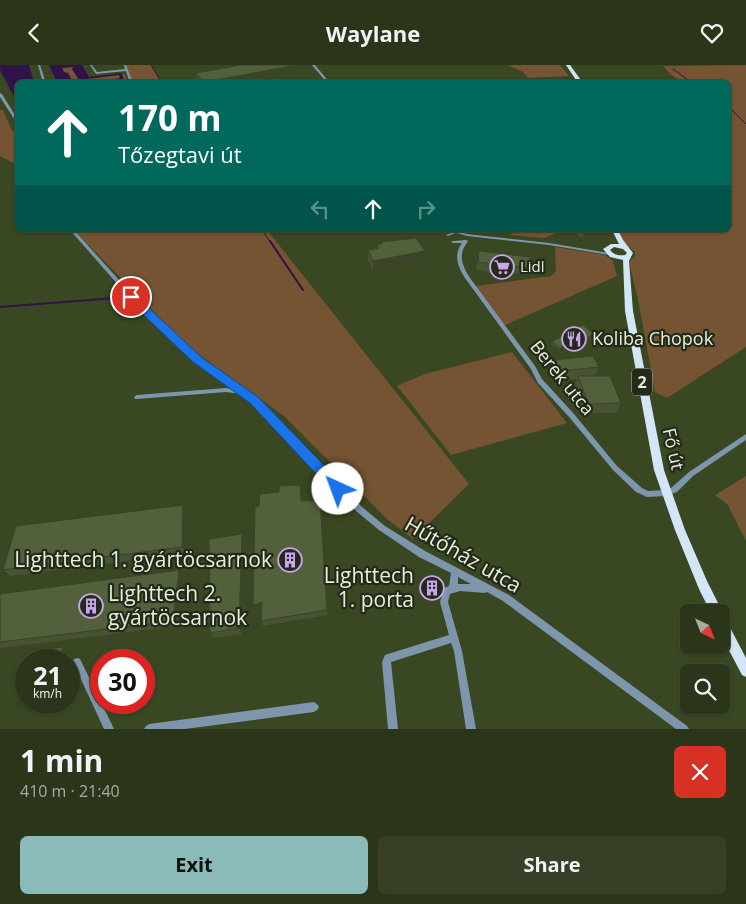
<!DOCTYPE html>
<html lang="en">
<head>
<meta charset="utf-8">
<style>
  :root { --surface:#2b351a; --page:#374027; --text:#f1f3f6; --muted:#a6aba2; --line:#475039; --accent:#8bbbb9 }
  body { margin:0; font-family:"Open Sans",sans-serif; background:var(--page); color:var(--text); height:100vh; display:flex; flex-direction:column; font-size:19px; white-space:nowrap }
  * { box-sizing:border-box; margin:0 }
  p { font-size:16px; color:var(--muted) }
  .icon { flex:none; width:28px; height:28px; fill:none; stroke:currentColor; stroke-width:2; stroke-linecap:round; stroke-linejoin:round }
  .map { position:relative; height:664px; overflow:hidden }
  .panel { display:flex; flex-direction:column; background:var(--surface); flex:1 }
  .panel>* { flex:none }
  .hud { position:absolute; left:15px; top:15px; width:716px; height:152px; border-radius:8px; box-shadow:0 1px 4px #0004,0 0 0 1px var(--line); background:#00695c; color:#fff; overflow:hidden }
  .needle { width:32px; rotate:137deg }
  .tools { position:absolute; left:680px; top:539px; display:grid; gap:10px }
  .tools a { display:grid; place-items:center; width:50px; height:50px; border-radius:8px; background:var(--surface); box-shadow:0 1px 4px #0004,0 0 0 1px var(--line); font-size:25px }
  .speed { position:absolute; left:15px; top:584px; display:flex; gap:10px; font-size:25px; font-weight:700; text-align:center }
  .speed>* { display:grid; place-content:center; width:65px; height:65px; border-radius:50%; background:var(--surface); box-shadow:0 1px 4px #0004,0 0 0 1px var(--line); line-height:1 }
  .speed small { font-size:12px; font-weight:400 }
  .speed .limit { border:8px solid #d22; background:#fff; color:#111 }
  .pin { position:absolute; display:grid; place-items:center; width:42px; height:42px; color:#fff; margin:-21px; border:2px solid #fff; border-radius:50%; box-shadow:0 1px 5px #0007 }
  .me { position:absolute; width:55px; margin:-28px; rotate:317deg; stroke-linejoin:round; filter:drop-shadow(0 0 4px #0008) }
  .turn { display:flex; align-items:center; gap:18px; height:105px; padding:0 20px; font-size:22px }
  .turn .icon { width:65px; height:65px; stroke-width:2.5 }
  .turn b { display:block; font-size:35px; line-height:42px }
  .lanes { display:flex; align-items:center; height:48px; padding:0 20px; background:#0003; justify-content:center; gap:25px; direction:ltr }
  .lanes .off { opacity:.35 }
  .round { display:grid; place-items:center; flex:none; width:52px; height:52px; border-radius:8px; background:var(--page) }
  .head { display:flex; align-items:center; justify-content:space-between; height:85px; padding:0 20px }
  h1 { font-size:30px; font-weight:700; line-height:38px }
  .primary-button { display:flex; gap:10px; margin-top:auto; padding:10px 20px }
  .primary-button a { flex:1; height:58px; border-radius:8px; background:var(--accent); color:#111; font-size:20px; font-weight:700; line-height:58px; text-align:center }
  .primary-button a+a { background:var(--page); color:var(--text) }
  header { display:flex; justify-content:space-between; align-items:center; height:65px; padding:0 20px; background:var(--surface); font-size:22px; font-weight:700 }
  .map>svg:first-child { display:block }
  .green { fill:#755433 }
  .water { fill:#301347 }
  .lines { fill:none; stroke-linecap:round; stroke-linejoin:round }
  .stream-far1 { stroke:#301347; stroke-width:1 }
  .stream { stroke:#301347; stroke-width:2 }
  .minor { fill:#7e96ac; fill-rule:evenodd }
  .major { fill:#d2e6f8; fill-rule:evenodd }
  .wall { fill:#475333 }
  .shaded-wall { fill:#394429 }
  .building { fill:#52613b; stroke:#394429 }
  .route { fill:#1a73e8; stroke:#114b97 }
  .labels { text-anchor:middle; stroke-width:4.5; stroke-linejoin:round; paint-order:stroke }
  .far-poi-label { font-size:15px; fill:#e6efd9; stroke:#242a1a; text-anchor:start }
  .shield { fill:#242a1a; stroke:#acb4a0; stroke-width:1 }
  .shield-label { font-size:16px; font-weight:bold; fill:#e6efd9 }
  .poi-label { font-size:18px; fill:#e6efd9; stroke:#242a1a; text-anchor:start }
  .street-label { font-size:18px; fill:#e6efd9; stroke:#242a1a }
  .near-street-label { font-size:21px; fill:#e6efd9; stroke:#242a1a }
  .near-poi-label { font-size:21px; fill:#e6efd9; stroke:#242a1a; text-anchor:end }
</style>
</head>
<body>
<header><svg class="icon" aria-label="back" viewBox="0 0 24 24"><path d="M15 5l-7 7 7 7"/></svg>Waylane<svg class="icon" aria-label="heart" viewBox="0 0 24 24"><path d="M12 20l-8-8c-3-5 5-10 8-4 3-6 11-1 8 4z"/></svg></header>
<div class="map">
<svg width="746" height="664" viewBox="0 0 746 664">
  <rect width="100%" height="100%" fill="#394722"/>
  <g class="green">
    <path d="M124,0H151L162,17H130Z"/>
    <path d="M508,0H560L569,11L528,13L523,7Z"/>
    <path d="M746,0V282L667,333L655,327L638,234L629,197L635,191V187L623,177L617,165H729V18L682,17L671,10L663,1Z"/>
    <path d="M74,1L82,13L125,9L126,14L105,17H66L59,2Z"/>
    <path d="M0,45H3L12,66L17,67V100L0,91Z"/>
    <path d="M74,165H267L469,419L413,474L387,454L284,351L188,282Z"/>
    <path d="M523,165H564L544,173L508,170Z"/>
    <path d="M555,182L605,190L613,196L617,211L503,261L476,221L551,211L556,206Z"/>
    <path d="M512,287L567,358L451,390L397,321L425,309Z"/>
    <path d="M746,411V476L728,440L715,430Z"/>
  </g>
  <g class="water">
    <path d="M0,0H29L34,17L18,18L17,37L0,5Z"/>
    <path d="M49,0H82L89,12L122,8L124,16L98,17L120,13L119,10L79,15L72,4L73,2L62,3L64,7L68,8L73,17H57Z"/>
  </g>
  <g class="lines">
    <g class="stream-far1">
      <path d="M151,0L162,18"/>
      <path d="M673,4L692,18"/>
      <path d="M729,42L746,59"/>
      <path d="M262,165L271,178"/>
    </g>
    <g class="stream">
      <path d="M270,176L303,225"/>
      <path d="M0,242L141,231"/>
    </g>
    <g class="minor">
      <path d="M38,0H40L46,18H43Z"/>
      <path d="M90,0H92L97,7L125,4L124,0H126L133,18H130L126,6L96,9Z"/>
      <path d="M312,0H315L330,18H327Z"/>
      <path d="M0,28L2,29L18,55V60L0,32Z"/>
      <path d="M70,165H74L138,236L199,294L256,333L362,442L385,461L425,486L509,530L687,661L689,664H676L503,536L487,527L485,528L460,526L450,529L448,537L462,586L476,664H466L454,586L451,578L391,597L398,664H388L382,597L385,590L388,589L449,570L440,537L444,523L449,521L451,508L419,492L379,465L356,446L252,337L241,329L226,327L137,334H135L134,332L137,330L226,323L233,324L195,296L134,238ZM458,512L471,519H458Z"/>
      <path d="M456,166L467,169L549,178L609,188L611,189L609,190L549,180L467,171L456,168L448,171L446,170Z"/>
      <path d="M466,175L468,176C458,189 461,199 470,213L535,301L542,314L574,349L617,401L642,423L648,426L666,425L671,423L689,407L746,369V375L693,411L677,427L666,431L647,432L636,427L613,405L570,353L538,318L531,304L465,213C458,202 453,190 462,178H453L451,177L453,176Z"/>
      <path d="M77,593L80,594L114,664H104L73,597L74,594Z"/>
      <path d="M314,637L317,639L319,642L317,645L314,647L185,664H144L146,661L149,659Z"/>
    </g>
    <g class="major">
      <path d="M566,0H570L583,18H578Z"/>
      <path d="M612,165H618L623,175L633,188L629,196L633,246L664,405L685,465L707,516L723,548L722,551L725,553L746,593V612L742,610L721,570V548H711L699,524L675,465L654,405L625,246L623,195L610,192L603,184L611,179H619ZM614,182L623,184L627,188L625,190C619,191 614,190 610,185Z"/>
    </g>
  </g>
  <g class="wall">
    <path d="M292,1L293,6L236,18H200L197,14L196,8Z"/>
    <path d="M578,165H597V167L582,173L577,169Z"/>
    <path d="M381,177L425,186L424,196L373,206L368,195V185L377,183V180L381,179Z"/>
    <path d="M479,186L530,203L528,210L497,207V209L487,208V206L476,205Z"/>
    <path d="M564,268L593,271L586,275V279L578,283L573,279L560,285L551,279L552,276L563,271V270Z"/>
    <path d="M554,295L599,302L595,311L621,338L616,348H584L574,321L577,314L556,316L551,305Z"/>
    <path d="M301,427L302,436L321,442L328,550L263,561L261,556L262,543L255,546L259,441Z"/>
    <path d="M187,447L186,488L11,511L3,505Z"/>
    <path d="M242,469L244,475L242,569L214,573L210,568Z"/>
    <path d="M179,505L183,511L177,561L0,583V529Z"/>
    <path d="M439,515L436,527L427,524L428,519Z"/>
    <path d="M70,587L68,595H30L29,594Z"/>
  </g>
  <g class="shaded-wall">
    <path d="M292,1L293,6L236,18H205Z"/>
    <path d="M591,165H597V167L582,173L584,168Z"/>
    <path d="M425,186L424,196L373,206V196Z"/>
    <path d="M594,269L593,271L583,276L584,274Z"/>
    <path d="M574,276L573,279L560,285V283Z"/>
    <path d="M587,276L586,279L578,283L579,280Z"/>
    <path d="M320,435L321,442L328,550L327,545Z"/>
    <path d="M183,440L187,447L186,488L182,482Z"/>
    <path d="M242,469L244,475L242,569L239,563Z"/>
    <path d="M179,505L183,511L177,561L173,556Z"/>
    <path d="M262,537L264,542L255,546L253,540Z"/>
    <path d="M63,582L70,587L68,595L61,591Z"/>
  </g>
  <g class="building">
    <path d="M241,0H292V1L204,17L196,8Z"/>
    <path d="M579,165H591L584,168Z"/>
    <path d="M416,173L425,186L373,196L368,185L379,183L377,180L382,179L381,177Z"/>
    <path d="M479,186L530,192V203L499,199L498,202L488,201V198L478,197Z"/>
    <path d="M583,260L594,269L584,274L587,276L579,280L574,276L560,283L552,276L566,270L564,268Z"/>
    <path d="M593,291L599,302L560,306L554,295Z"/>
    <path d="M578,311H610L621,338L589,339Z"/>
    <path d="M300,420L301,436L320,435L327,545L261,556L262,537L253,540L255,442L259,441L260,429L279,427V421Z"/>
    <path d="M183,440L182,482L3,505L16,461Z"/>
    <path d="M242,469L239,563L210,568L209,474Z"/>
    <path d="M179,505L173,556L0,577V529Z"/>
    <path d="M429,512L439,515L437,521L428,519Z"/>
    <path d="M63,582L61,591L29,594L31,586Z"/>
  </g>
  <path class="route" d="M131,228L134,229L201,292L258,332L343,420L345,424L343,428L338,430L334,428L250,338L193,297L127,234L126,232Z"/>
  <defs>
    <g id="supermarket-ring" transform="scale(1.25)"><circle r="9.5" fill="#242a1a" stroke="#c9a5ee" stroke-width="1.5"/><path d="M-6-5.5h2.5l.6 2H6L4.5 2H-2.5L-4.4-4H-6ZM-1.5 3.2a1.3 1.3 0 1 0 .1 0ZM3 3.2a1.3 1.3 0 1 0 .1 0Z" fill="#c9a5ee"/></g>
    <g id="restaurant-ring" transform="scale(1.25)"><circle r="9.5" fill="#242a1a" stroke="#c9a5ee" stroke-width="1.5"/><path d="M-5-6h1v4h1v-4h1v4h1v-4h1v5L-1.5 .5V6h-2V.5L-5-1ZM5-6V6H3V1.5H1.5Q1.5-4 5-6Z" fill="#c9a5ee"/></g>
    <g id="building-ring" transform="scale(1.25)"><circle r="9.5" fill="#242a1a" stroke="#c9a5ee" stroke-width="1.5"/><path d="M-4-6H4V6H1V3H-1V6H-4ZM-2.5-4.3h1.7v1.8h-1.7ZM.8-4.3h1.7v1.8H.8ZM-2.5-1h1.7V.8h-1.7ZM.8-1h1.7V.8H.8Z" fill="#c9a5ee"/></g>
  </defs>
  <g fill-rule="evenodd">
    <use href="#supermarket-ring" x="502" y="202"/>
    <use href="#restaurant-ring" x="574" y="274"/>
    <use href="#building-ring" x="290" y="495"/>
    <use href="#building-ring" x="432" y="523"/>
    <use href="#building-ring" x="91" y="541"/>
  </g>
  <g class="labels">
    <g class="far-poi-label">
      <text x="520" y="207">Lidl</text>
    </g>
    <rect class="shield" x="632" y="303.5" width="20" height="27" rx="4"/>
    <g class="shield-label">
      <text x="642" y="323">2</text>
    </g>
    <g class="poi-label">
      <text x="592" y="280">Koliba Chopok</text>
    </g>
    <g class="street-label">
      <text transform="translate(562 313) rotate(51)" y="6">Berek utca</text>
      <text transform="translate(673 384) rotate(77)" y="6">Fő út</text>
    </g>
    <g class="near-street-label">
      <text transform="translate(463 490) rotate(30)" y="7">Hűtőház utca</text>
    </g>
    <g class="near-poi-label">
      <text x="272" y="502">Lighttech 1. gyártöcsarnok</text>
      <text x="414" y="518">Lighttech<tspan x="414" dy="24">1. porta</tspan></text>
      <text x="108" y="536" text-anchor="start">Lighttech 2.<tspan x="108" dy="24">gyártöcsarnok</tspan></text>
    </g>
  </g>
</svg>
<div class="tools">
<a><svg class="needle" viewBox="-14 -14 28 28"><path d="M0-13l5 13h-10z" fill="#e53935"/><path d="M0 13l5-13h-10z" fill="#a6aba2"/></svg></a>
<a><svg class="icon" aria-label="search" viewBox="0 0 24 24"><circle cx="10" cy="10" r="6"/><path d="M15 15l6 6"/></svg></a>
</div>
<div class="speed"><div>21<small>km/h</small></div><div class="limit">30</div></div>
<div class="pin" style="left:131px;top:232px;background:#d93025"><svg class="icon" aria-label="arrive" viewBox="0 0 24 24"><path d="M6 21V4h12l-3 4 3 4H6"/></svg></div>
<svg class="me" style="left:338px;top:424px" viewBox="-20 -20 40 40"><circle r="19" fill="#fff"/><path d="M0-13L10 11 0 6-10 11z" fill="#1a73e8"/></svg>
<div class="hud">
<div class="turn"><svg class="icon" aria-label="ahead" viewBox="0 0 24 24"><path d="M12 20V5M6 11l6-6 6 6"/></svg><div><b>170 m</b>Tőzegtavi út</div></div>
<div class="lanes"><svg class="icon off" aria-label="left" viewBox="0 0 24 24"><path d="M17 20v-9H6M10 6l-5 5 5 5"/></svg><svg class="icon" aria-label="ahead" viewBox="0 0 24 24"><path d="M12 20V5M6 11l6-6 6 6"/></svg><svg class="icon off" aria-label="right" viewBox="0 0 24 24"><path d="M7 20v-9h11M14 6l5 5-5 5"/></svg></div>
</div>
</div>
<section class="panel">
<div class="head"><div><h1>1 min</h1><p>410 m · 21:40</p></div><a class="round" style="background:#d93025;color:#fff"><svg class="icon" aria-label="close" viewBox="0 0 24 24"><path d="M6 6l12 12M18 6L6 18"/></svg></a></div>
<div class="primary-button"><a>Exit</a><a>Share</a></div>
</section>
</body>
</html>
